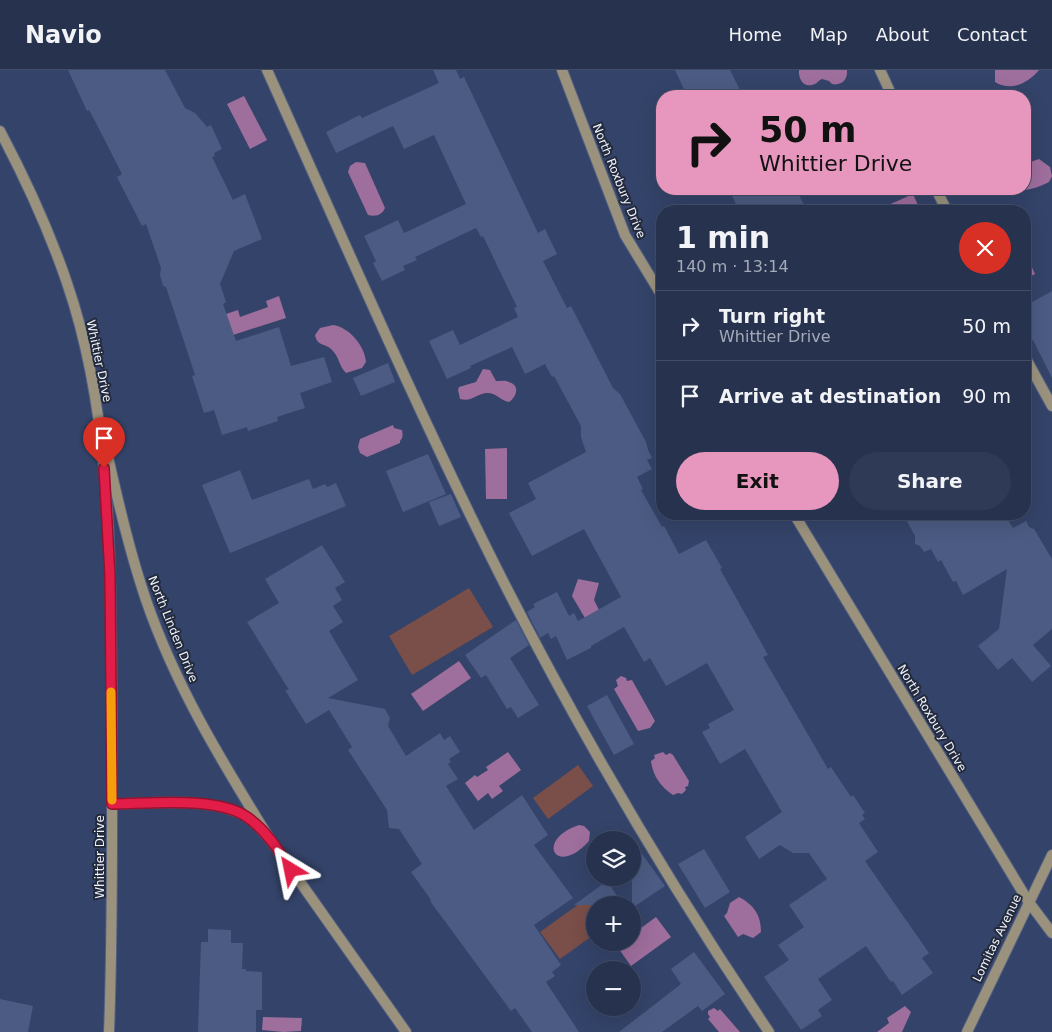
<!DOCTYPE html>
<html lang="en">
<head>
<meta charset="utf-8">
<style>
  :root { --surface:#27324f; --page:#2f3a56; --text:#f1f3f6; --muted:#a4aab7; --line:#434d66; --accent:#e797bd }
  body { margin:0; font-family:"DejaVu Sans",sans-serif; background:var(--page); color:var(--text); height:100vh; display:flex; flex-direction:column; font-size:19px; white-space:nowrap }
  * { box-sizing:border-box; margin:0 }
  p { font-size:16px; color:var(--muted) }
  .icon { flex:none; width:28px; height:28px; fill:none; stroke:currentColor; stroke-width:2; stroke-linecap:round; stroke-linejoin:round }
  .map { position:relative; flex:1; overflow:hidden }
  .side { position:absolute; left:656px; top:135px; width:375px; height:315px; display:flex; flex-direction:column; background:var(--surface); border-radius:20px; box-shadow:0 5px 20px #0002,0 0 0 1px var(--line) }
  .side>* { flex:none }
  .top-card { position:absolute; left:656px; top:20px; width:375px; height:105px; border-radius:20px; box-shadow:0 5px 20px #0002,0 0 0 1px var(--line); background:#e797bd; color:#111; overflow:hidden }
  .fabs { position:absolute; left:586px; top:761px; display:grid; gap:10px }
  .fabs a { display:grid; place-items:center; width:55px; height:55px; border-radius:50%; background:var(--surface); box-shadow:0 5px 20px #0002,0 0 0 1px var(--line); font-size:25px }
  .pin { position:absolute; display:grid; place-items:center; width:42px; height:42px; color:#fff; margin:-51px -21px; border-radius:50% 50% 50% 0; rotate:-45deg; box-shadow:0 0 5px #0007 }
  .pin .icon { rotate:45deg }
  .me { position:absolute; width:55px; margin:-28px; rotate:325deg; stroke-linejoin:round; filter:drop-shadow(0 0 4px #0008) }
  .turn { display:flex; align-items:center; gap:18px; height:105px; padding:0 20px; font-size:22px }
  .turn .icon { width:65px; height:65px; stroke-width:2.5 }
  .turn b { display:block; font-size:35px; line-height:42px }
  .round { display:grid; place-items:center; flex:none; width:52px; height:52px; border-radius:26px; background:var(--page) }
  .headline { display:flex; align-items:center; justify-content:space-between; height:85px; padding:0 20px }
  h1 { font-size:30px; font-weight:600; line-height:38px }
  .button { display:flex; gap:10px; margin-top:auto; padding:10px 20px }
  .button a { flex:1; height:58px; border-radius:30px; background:var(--accent); color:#111; font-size:20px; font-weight:600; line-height:58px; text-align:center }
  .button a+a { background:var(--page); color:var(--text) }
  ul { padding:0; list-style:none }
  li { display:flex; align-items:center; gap:15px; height:70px; padding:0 20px; border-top:1px solid var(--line) }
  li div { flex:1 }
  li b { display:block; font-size:19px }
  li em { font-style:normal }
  header { display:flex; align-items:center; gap:30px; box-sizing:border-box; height:70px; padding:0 25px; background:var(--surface); border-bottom:1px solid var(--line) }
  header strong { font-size:24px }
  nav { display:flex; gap:28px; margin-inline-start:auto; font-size:18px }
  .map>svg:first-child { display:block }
  .green { fill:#7a4e49 }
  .water { fill:#9e6e9c }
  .building { fill:#4b5b83 }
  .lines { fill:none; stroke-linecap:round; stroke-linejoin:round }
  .lane-casing { stroke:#525f81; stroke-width:12 }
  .street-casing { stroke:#525f81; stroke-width:12 }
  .lane { stroke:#9b927e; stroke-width:10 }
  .street { stroke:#9b927e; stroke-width:10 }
  .route-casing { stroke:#92132f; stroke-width:12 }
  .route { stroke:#e11d48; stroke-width:9 }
  .slow { stroke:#f59e0b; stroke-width:9 }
  .labels { text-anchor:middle; stroke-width:4; stroke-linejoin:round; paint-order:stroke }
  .street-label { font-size:12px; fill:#f0f4fd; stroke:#232a3c }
</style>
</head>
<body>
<header>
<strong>Navio</strong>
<nav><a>Home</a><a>Map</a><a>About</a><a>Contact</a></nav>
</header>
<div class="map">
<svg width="1052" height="962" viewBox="0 0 1052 962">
  <rect width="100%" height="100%" fill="#344369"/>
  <g class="green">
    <path d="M469,518L493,557L412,605L389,566Z"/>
    <path d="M578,695L593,716L548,749L533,728Z"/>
    <path d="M586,829L595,841V864L560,889L540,862Z"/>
  </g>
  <g class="water">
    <path d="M799,0H847C848,10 841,16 832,14L829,11L822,9C819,10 817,13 815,14C804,19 798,9 799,0Z"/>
    <path d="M995,0H1039C1028,13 1011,22 995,12Z"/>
    <path d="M244,26L267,70L250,79L227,34Z"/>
    <path d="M1039,89L1050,97L1052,106L1049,112C1037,118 1022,123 1008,119H1025V94Z"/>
    <path d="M356,92L365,93L385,138C382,145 376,147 368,145L348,102L350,96Z"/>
    <path d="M913,124L920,140L918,141H875Z"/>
    <path d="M1025,182L1035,204L1029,207L1030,211L1025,214Z"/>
    <path d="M279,226L286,248L233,265L226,244L238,240L240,247L268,237L266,231Z"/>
    <path d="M333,255C349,257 365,276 366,292L362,298L346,303C339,296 339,287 333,281C327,273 317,277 315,265L320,258Z"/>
    <path d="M483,299L490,300L496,311C500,311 506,310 509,312C521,316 516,327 509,332C501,331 497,323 487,323C475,324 473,332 460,329L458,320L459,317L476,312Z"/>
    <path d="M393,355L394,358L402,360C403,365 403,368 400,371V373L367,387L360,383L358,377L360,369Z"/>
    <path d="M507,378V429H486L485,379Z"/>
    <path d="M578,509L599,513L594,530L605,552L592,560L572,526Z"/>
    <path d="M459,591L471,608L423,641L411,624Z"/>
    <path d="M621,606L626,608L627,611L632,610L655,651L650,658L638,661L614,619L618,616L616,610Z"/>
    <path d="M508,682L521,700L499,716L503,721L492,729L488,723L478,731L465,713L475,705L477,707L488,700L486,697Z"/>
    <path d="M663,682L666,685L670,683L673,685L689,711L688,716L685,717L686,720L682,724L678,723L673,725C660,716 653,706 651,691L655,688L654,685Z"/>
    <path d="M579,755L584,756L590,762L589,771C556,808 534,770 579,755Z"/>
    <path d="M739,827C754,835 761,845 761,862L753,868L743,864L738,867L724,846L727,843L730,833Z"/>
    <path d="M656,847L671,867L631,896L616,875L620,873L632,872L633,864Z"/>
    <path d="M905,936L911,942L902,962H877L889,953L887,948Z"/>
    <path d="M714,938L718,941L720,939L740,962H719L708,949L710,947L708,944V941Z"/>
    <path d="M263,947L302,948L301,961L283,962L262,960Z"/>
  </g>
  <g class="building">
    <path d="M68,0H165L185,38L195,43L207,57L211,55L222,79L214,83L215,86L212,87L233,130L245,124L262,169L234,181L220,214L226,232L223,234L236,271L279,257L291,296L324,287L332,312L300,323L305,338L277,347L278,351L248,361L247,357L222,365L214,340L204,343L192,306L195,305L166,217L163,216L160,205L161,198L146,154L142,156L117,107L122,104L96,53L89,40L87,41Z"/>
    <path d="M433,0H456L460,9L464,7L538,163L545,159L557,184L543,191L567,238L571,236L613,318L620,324L646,372L648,380L652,388L647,390L652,399L637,407L643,419L641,420L662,457L664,456L679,484L706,470L722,498L720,499L768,585L763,587L828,699L831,697L851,727L853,725L865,743L862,745L865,749L859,753L878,782L865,791L929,883L922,888L933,903L902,925L893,911L891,912L866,876L818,909L832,930L818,940L822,946L801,960L764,907L789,890L778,875L804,857L789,835L827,809L809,783H793L780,775L759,789L745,767L782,742L745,679L720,694L702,662L710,658L708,654L734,640L707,593L666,616L650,588L644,592L624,557L591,576V578L567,590L556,566L551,569L548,563L540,568L527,542L535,537L533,534L557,522L569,546L574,543L578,551L621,527L584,459L532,486L509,443L536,429L528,413L586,382L581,367V356L554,306L552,307L545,294L525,304L512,277L470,296L471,298L447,309L429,271L453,260L460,275L518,247L514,238L517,237L483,166L481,167L476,158L415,187L417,190L403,196L405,200L382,211L373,193L376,191L364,166L398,150L404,163L466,134L434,65L404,79L393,56L336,83L326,62L360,45L362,48L439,13Z"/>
    <path d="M675,0H730L743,26H687Z"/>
    <path d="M729,119H796L807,141H739Z"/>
    <path d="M1052,221V308L1033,270L1025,274V236Z"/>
    <path d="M388,293L395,312L361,326L353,308Z"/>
    <path d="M428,384L446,424L403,442L386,401Z"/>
    <path d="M240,400L252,430L309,409L313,419L325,414L327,417L336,413L346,436L230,483L202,415Z"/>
    <path d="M451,424L461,447L439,456L429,432Z"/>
    <path d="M903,444H1004L1013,458L1026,451L1029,457L1034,459L1052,489V559L1033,575L1051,596L1032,612L1012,588L998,600L978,576L999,559L1007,499L963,525L956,511L953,512L941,490L938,492L931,479L924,482L920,476L915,474V466Z"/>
    <path d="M322,475L345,512L335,518L342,530L333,536L343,552L329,561L358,610L328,628L385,639L390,648L388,656L406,686L440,663L444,670L450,666L460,682L449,689L451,692L448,694L458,709L446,716L474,760L522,725L548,765L534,775L573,828L534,855L561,895L552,902L555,906L546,912L579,962H532L515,938L511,941L430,831L431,830L411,802L422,794L399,759L389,758L387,740L348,680L352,677L329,640L306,654L285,620H289L247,552L279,533L265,509Z"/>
    <path d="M516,550L529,575L510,588L539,635L518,648L511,637L507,639L486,605L481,608L465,585Z"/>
    <path d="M607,625L634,674L614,685L587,636Z"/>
    <path d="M632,770L665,816L632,838Z"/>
    <path d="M704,779L730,822L705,838L678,794Z"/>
    <path d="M607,811L623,835H574Z"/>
    <path d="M208,859L231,860V873H243L242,899H246V901L262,902V940H256V962H198L201,872H208Z"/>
    <path d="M694,882L725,924L702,941L698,936L662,962H619L681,914L671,899Z"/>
    <path d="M0,929L33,936L28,962H0Z"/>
  </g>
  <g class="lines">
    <g class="lane-casing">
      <g id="lane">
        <path d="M267,0C344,171 418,343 503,511C582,666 671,817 769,962"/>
        <path d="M880,0L892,26"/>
        <path d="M936,119L947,141"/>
        <path d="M1025,287L1052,336"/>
      </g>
    </g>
    <g class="street-casing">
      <g id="street">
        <path d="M562,0L625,165L662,226"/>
        <path d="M0,61C26,110 49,160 67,213C114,350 110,500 112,643C112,749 113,856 109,962"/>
        <path d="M108,387C119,435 130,483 146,530C176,617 221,690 269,768"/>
        <path d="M794,444L1028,831L1052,863"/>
        <path d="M112,734C151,734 213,726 247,747C255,752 262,761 269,768L406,962"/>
        <path d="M967,962L1052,785"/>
      </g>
    </g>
    <use href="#lane" class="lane"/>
    <use href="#street" class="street"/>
  </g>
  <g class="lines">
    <g class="route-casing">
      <path id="route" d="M104,398L110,506L112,734C149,734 216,726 247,747C266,760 279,781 291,800"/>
    </g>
    <use href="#route" class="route"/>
    <path class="slow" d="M111,622L112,730"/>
  </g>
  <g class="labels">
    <g class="street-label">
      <text transform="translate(619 111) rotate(68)" y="4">North Roxbury Drive</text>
      <text transform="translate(99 291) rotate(78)" y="4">Whittier Drive</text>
      <text transform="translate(173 559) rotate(68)" y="4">North Linden Drive</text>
      <text transform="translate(932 648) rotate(59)" y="4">North Roxbury Drive</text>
      <text transform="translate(100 787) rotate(-90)" y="4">Whittier Drive</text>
      <text transform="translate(997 868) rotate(-64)" y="4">Lomitas Avenue</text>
    </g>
  </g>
</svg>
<div class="fabs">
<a><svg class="icon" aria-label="layers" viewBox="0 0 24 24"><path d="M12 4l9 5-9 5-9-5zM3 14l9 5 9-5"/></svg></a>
<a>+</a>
<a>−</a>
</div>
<div class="pin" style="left:104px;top:398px;background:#d93025"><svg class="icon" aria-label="arrive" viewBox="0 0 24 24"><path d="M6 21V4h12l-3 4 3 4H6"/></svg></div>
<svg class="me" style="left:291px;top:800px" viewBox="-20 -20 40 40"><path d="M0-17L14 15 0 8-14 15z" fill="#e11d48" stroke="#fff" stroke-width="4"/></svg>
<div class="top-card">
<div class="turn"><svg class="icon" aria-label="right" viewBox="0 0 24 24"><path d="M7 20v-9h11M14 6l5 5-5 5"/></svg><div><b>50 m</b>Whittier Drive</div></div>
</div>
<section class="side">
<div class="headline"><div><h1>1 min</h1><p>140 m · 13:14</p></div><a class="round" style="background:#d93025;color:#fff"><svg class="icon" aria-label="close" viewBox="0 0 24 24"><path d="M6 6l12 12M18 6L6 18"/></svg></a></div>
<ul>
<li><svg class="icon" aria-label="right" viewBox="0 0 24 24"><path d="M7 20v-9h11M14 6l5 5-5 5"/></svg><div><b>Turn right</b><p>Whittier Drive</p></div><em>50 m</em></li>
<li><svg class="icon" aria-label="arrive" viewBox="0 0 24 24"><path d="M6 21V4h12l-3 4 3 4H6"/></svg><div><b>Arrive at destination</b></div><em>90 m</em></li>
</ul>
<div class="button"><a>Exit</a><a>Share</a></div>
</section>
</div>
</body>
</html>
